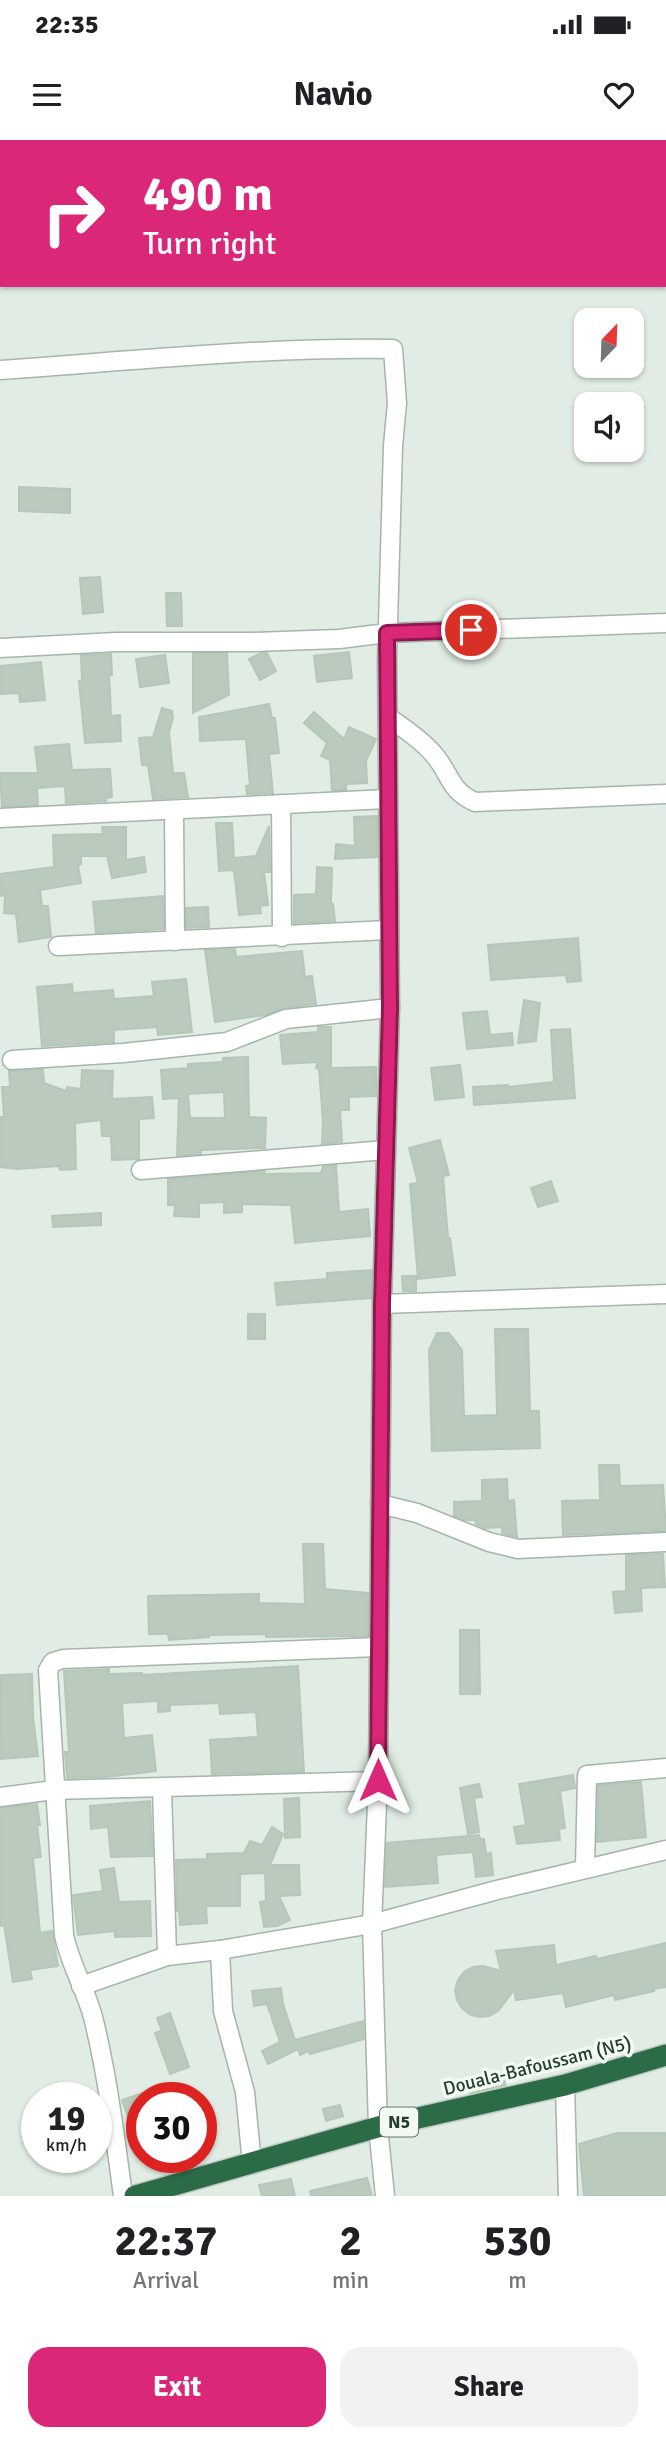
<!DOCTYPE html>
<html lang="en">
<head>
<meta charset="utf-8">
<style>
  :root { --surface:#fff; --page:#f2f2f2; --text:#202124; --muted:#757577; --accent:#db2777 }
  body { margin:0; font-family:Signika,sans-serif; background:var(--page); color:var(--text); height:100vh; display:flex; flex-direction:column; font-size:26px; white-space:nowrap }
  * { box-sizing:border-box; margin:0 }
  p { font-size:23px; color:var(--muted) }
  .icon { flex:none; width:38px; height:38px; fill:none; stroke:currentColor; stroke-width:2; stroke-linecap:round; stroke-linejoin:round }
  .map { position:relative; height:2056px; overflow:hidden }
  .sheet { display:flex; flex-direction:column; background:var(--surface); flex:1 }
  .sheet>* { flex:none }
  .guide { position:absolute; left:0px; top:0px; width:667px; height:147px; box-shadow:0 2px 5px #0004; background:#db2777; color:#fff; overflow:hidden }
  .needle { width:46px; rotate:23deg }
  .controls { position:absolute; left:574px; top:168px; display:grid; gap:14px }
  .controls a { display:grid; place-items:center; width:70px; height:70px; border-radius:14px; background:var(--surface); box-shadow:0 2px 5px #0004; font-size:35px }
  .speed { position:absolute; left:21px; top:1942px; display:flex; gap:14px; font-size:35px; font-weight:700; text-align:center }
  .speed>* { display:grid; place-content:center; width:91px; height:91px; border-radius:50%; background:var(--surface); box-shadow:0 2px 5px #0004; line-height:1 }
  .speed small { font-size:18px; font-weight:400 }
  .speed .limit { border:10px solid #d22; background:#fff; color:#111 }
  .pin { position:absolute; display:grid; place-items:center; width:60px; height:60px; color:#fff; margin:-30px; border:4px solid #fff; border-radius:50%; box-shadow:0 2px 7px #0007 }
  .me { position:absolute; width:77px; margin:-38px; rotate:0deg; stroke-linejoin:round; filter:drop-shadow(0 0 5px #0008) }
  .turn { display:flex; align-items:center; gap:24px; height:147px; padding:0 28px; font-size:32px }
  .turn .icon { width:91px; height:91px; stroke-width:2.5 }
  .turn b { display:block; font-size:49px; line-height:60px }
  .eta { display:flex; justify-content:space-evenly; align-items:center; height:119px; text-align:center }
  .eta b { font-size:42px; font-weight:700; line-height:49px }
  .cta { display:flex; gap:14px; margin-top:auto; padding:14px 28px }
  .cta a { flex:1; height:80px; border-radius:21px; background:var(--accent); color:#fff; font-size:28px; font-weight:700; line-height:80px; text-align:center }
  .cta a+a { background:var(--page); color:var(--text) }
  .status { display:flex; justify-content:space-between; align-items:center; height:49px; padding:0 35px; background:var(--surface); direction:ltr }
  .status svg { height:19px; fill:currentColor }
  header { display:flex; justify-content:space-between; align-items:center; height:91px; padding:0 28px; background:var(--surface); font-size:32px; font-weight:700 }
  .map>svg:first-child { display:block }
  .building { fill:#bacbbe; stroke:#b4c7b8; stroke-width:2; fill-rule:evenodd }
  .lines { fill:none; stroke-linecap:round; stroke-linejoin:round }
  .street-casing { stroke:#a4b5a9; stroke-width:21 }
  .highway-casing { stroke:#c1c9c4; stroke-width:24 }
  .street { stroke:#fff; stroke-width:18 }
  .highway { stroke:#2b6c47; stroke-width:21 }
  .route-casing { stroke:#8e194d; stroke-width:18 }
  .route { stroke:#db2777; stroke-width:12 }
  .labels { text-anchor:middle; stroke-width:7; stroke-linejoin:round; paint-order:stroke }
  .shield { fill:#f2f9f3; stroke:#607768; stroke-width:2 }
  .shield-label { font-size:18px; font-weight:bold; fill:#213f2c }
  .street-label { font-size:19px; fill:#213f2c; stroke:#f2f9f3 }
</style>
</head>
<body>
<div class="status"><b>22:35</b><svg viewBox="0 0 49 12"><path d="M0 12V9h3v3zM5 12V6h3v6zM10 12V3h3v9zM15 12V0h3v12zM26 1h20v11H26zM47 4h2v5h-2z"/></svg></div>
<header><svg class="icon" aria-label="menu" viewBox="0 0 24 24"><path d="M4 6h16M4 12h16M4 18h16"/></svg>Navio<svg class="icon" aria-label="heart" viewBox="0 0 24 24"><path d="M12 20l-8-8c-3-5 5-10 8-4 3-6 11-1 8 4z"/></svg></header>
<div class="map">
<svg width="666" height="2056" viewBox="0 0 666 2056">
  <rect width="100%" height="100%" fill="#e1ede4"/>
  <g class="building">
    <path d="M19,347L70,349V373L19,371Z"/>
    <path d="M100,437L103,472L83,474L80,438Z"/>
    <path d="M166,453H181L182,486H167Z"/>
    <path d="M349,512L352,538L317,542L314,516Z"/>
    <path d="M193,513H227L229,555L193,573Z"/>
    <path d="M261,513H267L276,531L260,540L249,519Z"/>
    <path d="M111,514L112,535H109L110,551H107L110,552L111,576L120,575L121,601L85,603L79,541H82L81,515Z"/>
    <path d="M165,515L169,543L140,547L136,519Z"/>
    <path d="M41,522L45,560L20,562L19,553L0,554V526Z"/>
    <path d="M269,564L272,578H275L279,613L269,614L273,653L247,654L246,646H250L246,599L200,601L199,577Z"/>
    <path d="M162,568L172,571L173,578L169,592L173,633H184L188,657L153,659L148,625H142L139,598L153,597Z"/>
    <path d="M314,572L344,599L349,587L376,599L366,621L367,643L346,644V650H332L330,620L321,616L327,603L304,583Z"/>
    <path d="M69,604L72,630L110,629L112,657L106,658V661L66,663L65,646L37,648L38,665L2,667L0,633H38L35,607Z"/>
    <path d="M377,676V717L335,719L336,704L355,706L354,677Z"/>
    <path d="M216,683H232L234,718L256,716L269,686L270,732H264L268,765L260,766L261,773L239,775L234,730L219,731Z"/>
    <path d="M102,687H126V720L144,717L146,732L112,738L107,716H81V724L78,725L81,743L40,750L42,766H48L51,797L19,802L16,774L4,773L5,755L0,756V734L54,727L53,695L103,694Z"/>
    <path d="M317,727L332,728L331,764H333L335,781L294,783V755L316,754Z"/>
    <path d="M163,756L164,789L96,793L93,762Z"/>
    <path d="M208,767L209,787L186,788V768Z"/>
    <path d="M578,798L581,841L567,842L566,835L491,840L488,805Z"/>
    <path d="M235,809L236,817L302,811L305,837L312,836L316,864L285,868L265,875L215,882L205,810Z"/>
    <path d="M186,839L192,892L158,895L157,887L114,890V902L42,906L37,847L72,844L73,853L113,850L114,859L154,856L152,842Z"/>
    <path d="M524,860L540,863L536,901L518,903Z"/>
    <path d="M487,871L490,895L512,893L513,905L467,909L463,873Z"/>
    <path d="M318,887H331V928L376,927V956L349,957V970H340L342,1002L322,1004L323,981L319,929L316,928L318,922L283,924L280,895L318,892Z"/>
    <path d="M570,889L575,958L474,965L473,947L508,945V947L554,942L551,890Z"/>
    <path d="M248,917L249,977L266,978L265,1008L201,1010V1014L177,1016L179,958L163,959L161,930L188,928V924L223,922V918ZM224,952L225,978H190L188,954Z"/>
    <path d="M460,925L464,957L435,960L431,928Z"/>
    <path d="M43,929L44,943L66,951L67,947L81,949L82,930L113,931L112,959L152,957L154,978L139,979V1019L112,1020L111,996H102L101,980L75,983L76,1029L60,1030L59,1026L17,1029L0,1027V977H4L2,947H10L9,931Z"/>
    <path d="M440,1000L449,1035L443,1036L448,1098H450L455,1135L418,1139L410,1044L418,1043L409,1008Z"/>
    <path d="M336,1025L339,1072L368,1069L370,1096L295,1103L291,1065L242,1064V1072L224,1073V1062L199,1063V1077L174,1076L175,1065H168V1039L265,1031L264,1034L321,1033L323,1027Z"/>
    <path d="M551,1041L558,1061L538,1067L531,1048Z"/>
    <path d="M101,1073V1085L53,1087L52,1076Z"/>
    <path d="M372,1130L371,1158L277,1165L275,1143L327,1139V1133Z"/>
    <path d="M402,1136H416V1151H403Z"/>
    <rect x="248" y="1174" width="17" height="25"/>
    <path d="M495,1189H528L530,1271H539L540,1308L432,1311L429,1210L437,1193H449L462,1210L464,1276L497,1275Z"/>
    <path d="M599,1325H619L620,1346L663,1345L666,1391L563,1395L562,1361L600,1360Z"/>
    <path d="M507,1339L508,1361L514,1360L517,1397L502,1393V1387L485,1388L476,1384L475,1380H466L454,1376V1362L482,1361V1340Z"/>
    <path d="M303,1404H323L325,1449L368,1453V1496L266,1497V1494L209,1495V1497L169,1500L168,1494H149L148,1456L259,1454V1463L305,1464Z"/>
    <path d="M663,1414L665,1447L641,1448L642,1471L615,1473L613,1452L626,1451V1415Z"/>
    <path d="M460,1490H479L480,1554H460Z"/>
    <path d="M298,1526L304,1632L212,1634L210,1600L258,1597L256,1572L220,1574L219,1563L170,1565V1571L158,1572V1561L122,1563L124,1598L152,1595L156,1631L105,1637L67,1638L65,1612H69L64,1531L109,1529V1534L142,1533V1535Z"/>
    <path d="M32,1534L33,1577L38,1616L0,1619L1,1535Z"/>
    <path d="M573,1635L575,1648L560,1651L565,1688L559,1689L560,1700L517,1704L514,1687L526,1685L519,1644Z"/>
    <path d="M641,1642L646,1697L597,1702L598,1645Z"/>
    <path d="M479,1644L482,1657L474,1658L479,1692L468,1694L460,1648Z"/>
    <path d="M299,1658L300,1697L285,1698L284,1659Z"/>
    <path d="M150,1661L153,1716L111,1717L108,1687L91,1689L90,1666Z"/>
    <path d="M37,1664L40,1685H37L41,1717L33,1718L40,1793L52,1791L58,1826L30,1830L32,1839L13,1842L4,1785L0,1786V1668Z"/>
    <path d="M272,1687L283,1694L270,1725H299L300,1755L279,1756L290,1780L277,1786L264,1787L260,1762L266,1761L265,1733L240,1734V1766H206L207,1783L180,1785L179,1771H177L176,1720L207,1719V1714L244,1713L250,1701L262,1705Z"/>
    <path d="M479,1695L480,1699H484L486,1714L491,1713L493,1735L476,1737L473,1712L436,1715L438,1743L385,1747L387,1703Z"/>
    <path d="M114,1728L119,1762L150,1761L151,1796L115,1797V1791L78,1795L73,1755L103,1751L100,1730Z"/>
    <path d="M666,1803V1847L653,1849L654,1851L615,1860L614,1855L566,1867L563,1853L516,1860L514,1850L498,1871L489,1876L479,1877L469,1874L462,1868L457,1860L455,1850L458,1840L464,1832L473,1827L483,1826L501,1831L496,1811L554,1805L556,1825L596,1816L597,1819Z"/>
    <path d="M281,1848L283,1864L295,1900L363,1881L364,1899L310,1914L309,1911L300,1915L298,1909L268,1924L262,1911L280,1902L267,1864L254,1866L252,1851Z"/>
    <path d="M170,1873L189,1927L170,1934L155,1893L162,1891L157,1878Z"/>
    <path d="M503,1934L505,1945L470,1953L467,1942Z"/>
    <path d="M172,1943L177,1958H142V1982L131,1986L122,1960Z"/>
    <path d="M340,1965L343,1976L326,1981L323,1969Z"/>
    <path d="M617,1993H666V2056H584L579,2004Z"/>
    <path d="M367,2038L372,2056H311L310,2051Z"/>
    <path d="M291,2039L295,2056H262L259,2045Z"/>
  </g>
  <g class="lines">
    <g class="street-casing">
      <g id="street">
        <path d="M0,230C131,221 261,207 393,209L397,263L393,306L387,519L390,868L382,1164L378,1641L372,1784L378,1987L385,2056"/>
        <path d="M0,508L116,502H252L339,499L387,493L666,483"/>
        <path d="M388,577C405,589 423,601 436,617C451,636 450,651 475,662L666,654"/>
        <path d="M281,665L282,797"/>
        <path d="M174,671L175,801"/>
        <path d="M0,678L387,659"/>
        <path d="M58,806L388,790"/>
        <path d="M12,920L123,913L227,902L286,879L390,868"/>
        <path d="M141,1030L386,1010"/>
        <path d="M382,1164L666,1154"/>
        <path d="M380,1364L417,1373L489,1402L518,1409L666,1402"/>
        <path d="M162,1648L167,1816"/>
        <path d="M0,1657L54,1650L378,1641"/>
        <path d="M585,1728L587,1635L666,1628"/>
        <path d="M220,1810L223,1871L245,1952L252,2024"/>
        <path d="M81,1846L167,1816L220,1810L372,1784L497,1750L666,1710"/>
        <path d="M565,1945L568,2056"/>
        <path d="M123,2056C115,1997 108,1939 94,1881C87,1851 70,1825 64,1795L48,1530L53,1522L63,1519L378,1507"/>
      </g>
    </g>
    <g class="highway-casing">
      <path id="highway" d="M135,2056L378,1987L565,1945L666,1915"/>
    </g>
    <use href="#street" class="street"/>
    <use href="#highway" class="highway"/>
  </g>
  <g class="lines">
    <g class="route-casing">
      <path id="route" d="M378,1640L382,1164L390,868L387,493L471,490"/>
    </g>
    <use href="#route" class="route"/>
  </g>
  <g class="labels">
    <rect class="shield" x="380" y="1967.5" width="38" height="29" rx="5"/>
    <g class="shield-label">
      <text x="399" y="1988">N5</text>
    </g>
    <g class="street-label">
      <text transform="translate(537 1925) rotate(-14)" y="7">Douala-Bafoussam (N5)</text>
    </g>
  </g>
</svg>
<div class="controls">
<a><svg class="needle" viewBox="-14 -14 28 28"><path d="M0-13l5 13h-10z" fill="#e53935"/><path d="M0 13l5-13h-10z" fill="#757577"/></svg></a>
<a><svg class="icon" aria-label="sound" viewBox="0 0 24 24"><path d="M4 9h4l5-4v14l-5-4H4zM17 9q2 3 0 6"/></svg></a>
</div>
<div class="speed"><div>19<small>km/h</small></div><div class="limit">30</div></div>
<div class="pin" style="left:471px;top:490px;background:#d93025"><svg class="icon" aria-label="arrive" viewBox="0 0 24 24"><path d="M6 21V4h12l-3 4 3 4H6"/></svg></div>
<svg class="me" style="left:378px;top:1640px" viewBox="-20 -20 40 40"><path d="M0-17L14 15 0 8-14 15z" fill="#db2777" stroke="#fff" stroke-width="4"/></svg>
<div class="guide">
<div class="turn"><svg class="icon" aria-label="right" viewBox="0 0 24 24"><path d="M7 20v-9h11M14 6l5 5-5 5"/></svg><div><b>490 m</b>Turn right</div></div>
</div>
</div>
<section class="sheet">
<div class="eta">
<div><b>22:37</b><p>Arrival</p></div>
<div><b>2</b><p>min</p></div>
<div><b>530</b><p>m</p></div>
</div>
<div class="cta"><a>Exit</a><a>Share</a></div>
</section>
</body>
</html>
